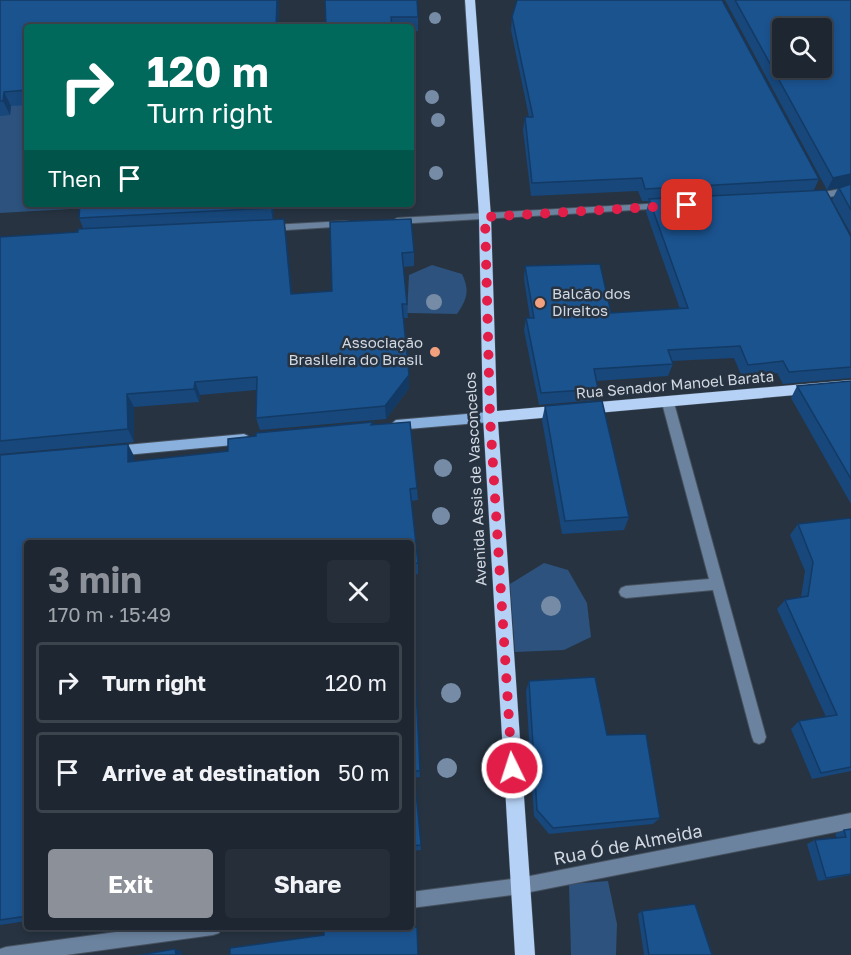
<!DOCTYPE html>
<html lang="en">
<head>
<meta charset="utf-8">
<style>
  :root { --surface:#1d2631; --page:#252e39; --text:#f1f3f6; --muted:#a0a5ab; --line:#3b434d; --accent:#8c9099 }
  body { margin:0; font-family:"Golos Text",sans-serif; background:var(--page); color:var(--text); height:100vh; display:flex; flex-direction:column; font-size:22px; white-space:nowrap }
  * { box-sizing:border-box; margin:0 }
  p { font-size:20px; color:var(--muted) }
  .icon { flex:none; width:33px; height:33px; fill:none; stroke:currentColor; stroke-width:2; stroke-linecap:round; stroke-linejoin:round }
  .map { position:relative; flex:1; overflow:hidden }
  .drawer { position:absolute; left:24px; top:540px; width:390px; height:390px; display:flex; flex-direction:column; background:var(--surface); border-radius:6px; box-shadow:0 3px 9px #0003,0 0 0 2px var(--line) }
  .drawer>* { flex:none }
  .guide { position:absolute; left:24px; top:24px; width:390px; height:183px; border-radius:6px; box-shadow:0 3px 9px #0003,0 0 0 2px var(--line); background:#00695c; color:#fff; overflow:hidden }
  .tools { position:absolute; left:772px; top:18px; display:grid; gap:12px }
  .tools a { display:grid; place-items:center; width:60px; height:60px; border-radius:6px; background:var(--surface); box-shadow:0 3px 9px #0003,0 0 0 2px var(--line); font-size:30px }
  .pin { position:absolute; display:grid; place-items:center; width:51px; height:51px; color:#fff; margin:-26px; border-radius:12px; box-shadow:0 3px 9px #0006 }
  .me { position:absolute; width:66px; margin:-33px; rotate:356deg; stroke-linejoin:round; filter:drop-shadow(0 0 4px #0008) }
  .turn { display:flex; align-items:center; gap:21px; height:126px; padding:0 24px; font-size:27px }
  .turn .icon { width:78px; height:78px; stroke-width:2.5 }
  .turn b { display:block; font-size:42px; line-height:51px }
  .then { display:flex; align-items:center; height:57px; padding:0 24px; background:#0003; gap:12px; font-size:22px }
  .round { display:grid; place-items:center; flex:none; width:63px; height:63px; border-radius:6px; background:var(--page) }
  .head { display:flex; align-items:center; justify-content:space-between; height:102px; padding:0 24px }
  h1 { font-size:36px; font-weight:700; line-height:45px; color:var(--accent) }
  .action { display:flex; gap:12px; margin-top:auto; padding:12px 24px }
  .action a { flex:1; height:69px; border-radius:6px; background:var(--accent); color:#fff; font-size:24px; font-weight:700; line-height:69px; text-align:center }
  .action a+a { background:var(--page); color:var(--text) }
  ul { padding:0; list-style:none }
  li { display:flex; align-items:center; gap:18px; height:81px; margin:0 12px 9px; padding:0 12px; border:3px solid var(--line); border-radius:6px }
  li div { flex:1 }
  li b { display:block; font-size:22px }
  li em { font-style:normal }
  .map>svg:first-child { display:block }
  .green { fill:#2c527d }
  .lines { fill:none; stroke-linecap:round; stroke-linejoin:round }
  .service-casing { stroke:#46515e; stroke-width:2 }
  .minor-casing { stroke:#46515e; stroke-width:2 }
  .secondary-casing { stroke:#46515e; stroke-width:2 }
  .primary-casing { stroke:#46515e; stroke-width:1 }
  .service { fill:#6b839f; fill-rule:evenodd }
  .minor { fill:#6b839f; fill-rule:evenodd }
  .secondary { fill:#8ab0de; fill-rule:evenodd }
  .primary { fill:#b5d2f6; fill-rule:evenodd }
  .tree { fill:#768ba5 }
  .wall { fill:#17477b }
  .shaded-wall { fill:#133a64 }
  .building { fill:#1b538f; stroke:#133a64; stroke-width:1.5; fill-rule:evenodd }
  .route { stroke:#e11d48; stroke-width:10; stroke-dasharray:0 18 }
  .poi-dot { fill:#f2a07e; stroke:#273341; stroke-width:2 }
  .labels { text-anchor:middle; stroke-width:5; stroke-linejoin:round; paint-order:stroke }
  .poi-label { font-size:15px; fill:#d1d8e2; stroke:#273341; text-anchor:start }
  .street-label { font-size:15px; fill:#d1d8e2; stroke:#273341 }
  .near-street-label { font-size:18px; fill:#d1d8e2; stroke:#273341 }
</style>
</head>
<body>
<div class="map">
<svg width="851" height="955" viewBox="0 0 851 955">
  <rect width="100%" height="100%" fill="#273341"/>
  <g class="green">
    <path d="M27,90V204H88L87,208L0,213V116L12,92Z"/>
    <path d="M432,265L462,274C470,291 467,299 457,314L407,313L409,275Z"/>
    <path d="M544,563L568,570L587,603L591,637L564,650L515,652L510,584Z"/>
    <path d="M608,881L617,924L616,955H571L569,884Z"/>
  </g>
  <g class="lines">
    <g class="service-casing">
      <path id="service" d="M668,399L674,403L766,737L764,742L759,744L754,742L752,737L713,590L626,598L621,596L619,592L621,588L626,586L709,579L662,403Z"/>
    </g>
    <g class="minor-casing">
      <g id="minor">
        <path d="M851,187V193L813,200L808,197L813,194Z"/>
        <path d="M664,203L667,204V208L397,224L392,221L397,218Z"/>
        <path d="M346,221L349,222V226L271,231L266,228L271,225Z"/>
        <path d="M851,813V829L520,894L411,908V892L520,878Z"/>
        <path d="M153,927H221L219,933L213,935L66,955H0V949L6,947Z"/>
      </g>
    </g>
    <g class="secondary-casing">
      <g id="secondary">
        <path d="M490,412L496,417L490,422L396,430L390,425L396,420Z"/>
        <path d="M244,434L248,436L250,439L248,442L244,444L115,456L111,454L109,451L111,448L115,446Z"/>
      </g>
    </g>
    <g class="primary-casing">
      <path id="primary" d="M465,0H475L491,217L497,411L851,380V390L498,422L535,955H515L483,417L479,217Z"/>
    </g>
    <use href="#service" class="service"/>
    <use href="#minor" class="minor"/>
    <use href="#secondary" class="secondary"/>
    <use href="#primary" class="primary"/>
  </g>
  <g class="tree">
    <circle cx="435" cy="18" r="6"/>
    <circle cx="432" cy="97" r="7"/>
    <circle cx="438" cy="120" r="7"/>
    <circle cx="436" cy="173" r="7"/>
    <circle cx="434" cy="302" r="8"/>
    <circle cx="443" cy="468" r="9"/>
    <circle cx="441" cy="516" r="9"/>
    <circle cx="551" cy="606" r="10"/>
    <circle cx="451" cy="693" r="10"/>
    <circle cx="447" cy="768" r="10"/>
  </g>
  <g class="wall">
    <path d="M0,0H279L278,27H27V105L11,106L10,115L0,116Z"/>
    <path d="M325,0L418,17V31H411V27H326Z"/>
    <path d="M725,0H851V234L832,200L838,188L827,190Z"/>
    <path d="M512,17L819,179L814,190L851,237V378L783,384L777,373L742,377L734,358L672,361L673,364L668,376L596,381L598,389L595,400L539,405L524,330L526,318H530L524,279L525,266L611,313L680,309L646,212L649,201H642L638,191L531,196L523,130L525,117H529L511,30Z"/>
    <path d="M80,204H274L273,220L286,233L292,294L332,291L330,222L414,252V266L403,267L407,304L408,318H403L409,375V388L386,419L260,430L256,418L257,390L200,395L199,402L134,407V442L0,454V237L78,232L83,228L79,218Z"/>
    <path d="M851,381V504L791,398L797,386Z"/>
    <path d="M545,406L629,517L624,530L562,534L542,420Z"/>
    <path d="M373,422V424L417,488L418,500L411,501L418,563V574L411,575V543H27V921L0,925V455L134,456V461L228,451L256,436Z"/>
    <path d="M851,518V771L812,779L791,729L799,721L826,717L777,609L785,600L801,597L805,571L790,535L798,524Z"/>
    <path d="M411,583L420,777L414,778L421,850L411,851Z"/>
    <path d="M529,681L607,735L660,818L653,824L549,834L534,816L526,691Z"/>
    <path d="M851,829V875L818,881L807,844L815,840L837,838L835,834L844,830Z"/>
    <path d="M642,911L712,955H644L638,914Z"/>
  </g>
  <g class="shaded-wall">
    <path d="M277,0H279L278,27H276Z"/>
    <path d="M4,92L11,106L10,115L3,101Z"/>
    <path d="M851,174V186L827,190L833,178Z"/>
    <path d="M271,204H274L273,222L271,208Z"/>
    <path d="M284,219L286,233L294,308L291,294Z"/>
    <path d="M409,375V388L386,419L385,406Z"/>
    <path d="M195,382L200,395L199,402L194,389Z"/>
    <path d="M127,394L134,407V442L128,429Z"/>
    <path d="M128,444L134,456V474L128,462Z"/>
    <path d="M175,949L182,951V955H176Z"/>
  </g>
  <g class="building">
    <path d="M0,0H277L276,27H27V90L4,92L3,101H0Z"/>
    <path d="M325,0H417L418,17H391L392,27H326Z"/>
    <path d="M517,0H722L819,179L645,189L642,178L532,183L525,117H533L512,17Z"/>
    <path d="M735,0H851V174L833,178ZM783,28H822V68H783Z"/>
    <path d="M851,184V210L839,188Z"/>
    <path d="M826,190L851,237V367L789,372L783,361L748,365L740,346L668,350L673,364L594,369L598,389L541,393L526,318H534L525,266L600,264L611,313L688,308L649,199Z"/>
    <path d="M80,204H271V208L79,218Z"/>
    <path d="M284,219L291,294L332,291L330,222L411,219L414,252L402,253L407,304H402L409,375L385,406L256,418L257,377L195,382L194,389L127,394L128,429L0,441V237L78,232V229Z"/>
    <path d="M851,381V479L797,386Z"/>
    <path d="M602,401L629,517L565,521L545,406Z"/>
    <path d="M373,422L371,425L410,422L417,488L410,489L418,563L411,564V543H27V916L0,920V455L128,444V462L228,451V439L256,436V433Z"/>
    <path d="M851,518V767L821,773L799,721L837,715L785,600L808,596L813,562L798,524Z"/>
    <path d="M411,583L420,771H414L421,845L411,846Z"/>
    <path d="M595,677L607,735L646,734L660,818L553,828L537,810L529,681Z"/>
    <path d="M851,829V874L826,878L815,840L846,837L844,830Z"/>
    <path d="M695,904L712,955H649L642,911Z"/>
    <path d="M411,924L417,928L418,955H230V948L324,935V927H411Z"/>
    <path d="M175,949L176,955H140Z"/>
  </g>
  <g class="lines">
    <path class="route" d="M512,768L490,417L485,217L687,205"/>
  </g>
  <g class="poi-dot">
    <circle cx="540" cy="303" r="6"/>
    <circle cx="435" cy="352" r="6"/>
  </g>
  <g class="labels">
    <g class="poi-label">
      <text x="552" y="299">Balcão dos<tspan x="552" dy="17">Direitos</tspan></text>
      <text x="423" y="348" text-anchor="end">Associação<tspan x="423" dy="17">Brasileira do Brasil</tspan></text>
    </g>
    <g class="street-label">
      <text transform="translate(675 385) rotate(-5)" y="5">Rua Senador Manoel Barata</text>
      <text transform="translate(476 479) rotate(-93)" y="5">Avenida Assis de Vasconcelos</text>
    </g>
    <g class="near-street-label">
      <text transform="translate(628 845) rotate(-11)" y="6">Rua Ó de Almeida</text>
    </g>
  </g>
</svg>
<div class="tools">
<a><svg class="icon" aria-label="search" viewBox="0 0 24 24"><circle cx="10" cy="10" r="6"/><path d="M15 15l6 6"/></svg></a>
</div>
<div class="pin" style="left:687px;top:205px;background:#d93025"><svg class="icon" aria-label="arrive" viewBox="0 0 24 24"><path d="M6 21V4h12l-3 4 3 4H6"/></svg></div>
<svg class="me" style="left:512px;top:768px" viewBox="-20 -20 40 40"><circle r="17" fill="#e11d48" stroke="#fff" stroke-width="3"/><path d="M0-11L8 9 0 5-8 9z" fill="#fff"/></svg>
<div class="guide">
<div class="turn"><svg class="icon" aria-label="right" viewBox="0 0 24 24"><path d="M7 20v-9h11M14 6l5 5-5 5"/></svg><div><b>120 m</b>Turn right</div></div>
<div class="then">Then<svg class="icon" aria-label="arrive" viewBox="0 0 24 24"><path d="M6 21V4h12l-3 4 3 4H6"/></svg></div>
</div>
<section class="drawer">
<div class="head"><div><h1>3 min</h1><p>170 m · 15:49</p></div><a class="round"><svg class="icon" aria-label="close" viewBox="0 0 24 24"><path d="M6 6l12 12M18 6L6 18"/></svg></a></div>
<ul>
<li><svg class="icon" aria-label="right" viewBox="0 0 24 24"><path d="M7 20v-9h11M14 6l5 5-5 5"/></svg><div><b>Turn right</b></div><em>120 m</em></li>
<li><svg class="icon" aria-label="arrive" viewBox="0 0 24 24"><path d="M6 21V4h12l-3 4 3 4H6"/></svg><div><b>Arrive at destination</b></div><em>50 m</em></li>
</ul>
<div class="action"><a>Exit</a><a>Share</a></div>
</section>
</div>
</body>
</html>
